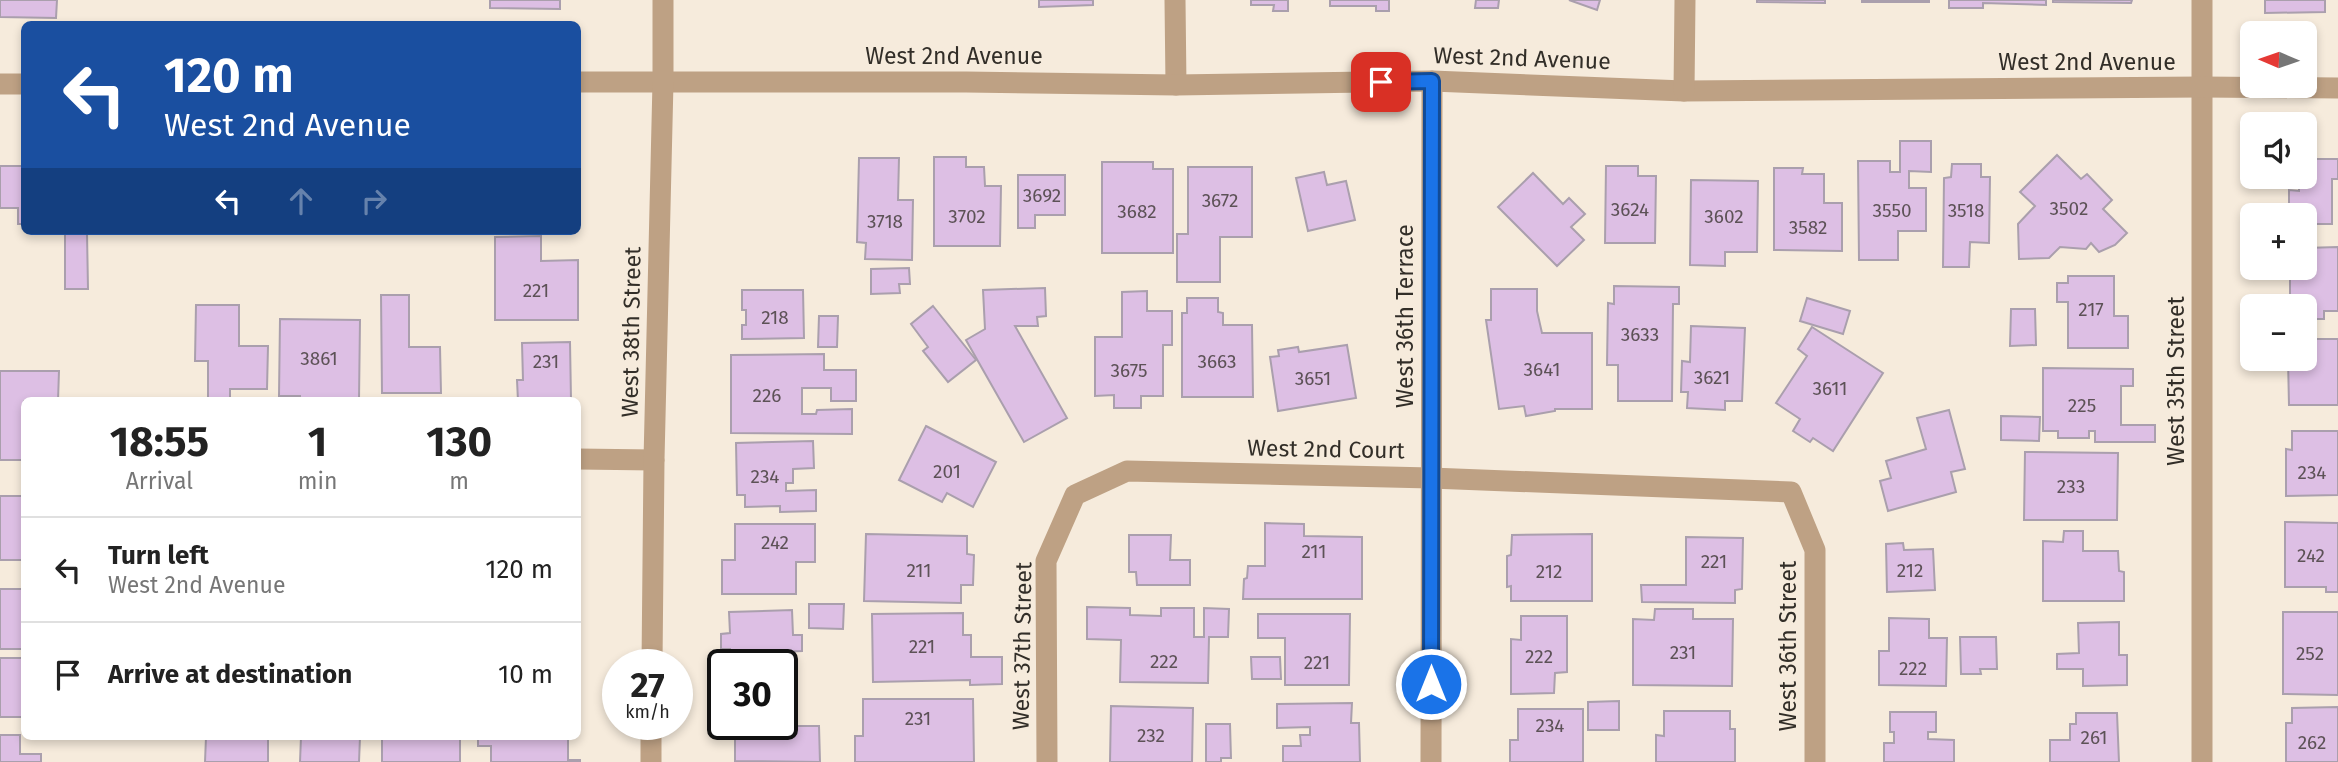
<!DOCTYPE html>
<html lang="en">
<head>
<meta charset="utf-8">
<style>
  :root { --surface:#fff; --page:#f6f6f6; --text:#222; --muted:#767676; --line:#e0e0e0 }
  body { margin:0; font-family:"Fira Sans",sans-serif; background:var(--page); color:var(--text); height:100vh; display:flex; flex-direction:column; font-size:26px; white-space:nowrap }
  * { box-sizing:border-box; margin:0 }
  p { font-size:23px; color:var(--muted) }
  .icon { flex:none; width:38px; height:38px; fill:none; stroke:currentColor; stroke-width:2; stroke-linecap:round; stroke-linejoin:round }
  .map { position:relative; flex:1; overflow:hidden }
  .details { position:absolute; left:21px; top:397px; width:560px; height:343px; display:flex; flex-direction:column; background:var(--surface); border-radius:10px; box-shadow:0 4px 10px #0003 }
  .details>* { flex:none }
  .top-card { position:absolute; left:21px; top:21px; width:560px; height:214px; border-radius:10px; box-shadow:0 4px 10px #0003; background:#1a4fa0; color:#fff; overflow:hidden }
  .needle { width:46px; rotate:272deg }
  .tools { position:absolute; left:2240px; top:21px; display:grid; gap:14px }
  .tools a { display:grid; place-items:center; width:77px; height:77px; border-radius:10px; background:var(--surface); box-shadow:0 4px 10px #0003; font-size:35px }
  .speed { position:absolute; left:602px; top:649px; display:flex; gap:14px; font-size:35px; font-weight:700; text-align:center }
  .speed>* { display:grid; place-content:center; width:91px; height:91px; border-radius:50%; background:var(--surface); box-shadow:0 4px 10px #0003; line-height:1 }
  .speed small { font-size:18px; font-weight:400 }
  .speed .limit { border:4px solid #111; border-radius:10px; background:#fff; color:#111 }
  .pin { position:absolute; display:grid; place-items:center; width:60px; height:60px; color:#fff; margin:-30px; border-radius:14px; box-shadow:0 4px 10px #0006 }
  .me { position:absolute; width:77px; margin:-38px; rotate:0deg; stroke-linejoin:round; filter:drop-shadow(0 0 5px #0008) }
  .turn { display:flex; align-items:center; gap:24px; height:147px; padding:0 28px; font-size:32px }
  .turn .icon { width:91px; height:91px; stroke-width:2.5 }
  .turn b { display:block; font-size:49px; line-height:60px }
  .lanes { display:flex; align-items:center; height:66px; padding:0 28px; background:#0003; justify-content:center; gap:35px; direction:ltr }
  .lanes .off { opacity:.35 }
  .eta { display:flex; justify-content:space-evenly; align-items:center; height:119px; text-align:center }
  .eta b { font-size:42px; font-weight:700; line-height:49px }
  ul { padding:0; list-style:none }
  li { display:flex; align-items:center; gap:21px; height:105px; padding:0 28px; border-top:2px solid var(--line) }
  li div { flex:1 }
  li b { display:block; font-size:26px }
  li em { font-style:normal }
  .map>svg:first-child { display:block }
  .building { fill:#ddbfe4; stroke:#aa9fad; stroke-width:2 }
  .lines { fill:none; stroke-linecap:round; stroke-linejoin:round }
  .minor { stroke:#bea184; stroke-width:21 }
  .route-casing { stroke:#114b97; stroke-width:18 }
  .route { stroke:#1a73e8; stroke-width:12 }
  .labels { text-anchor:middle; stroke-width:7; stroke-linejoin:round; paint-order:stroke }
  .number-label { font-size:19px; fill:#5d5257 }
  .street-label { font-size:23px; fill:#322e28; stroke:#f6ebdc }
</style>
</head>
<body>
<div class="map">
<svg width="2338" height="762" viewBox="0 0 2338 762">
  <rect width="100%" height="100%" fill="#f6ebdc"/>
  <g class="building">
    <path d="M0,0H57L56,18L0,17Z"/>
    <path d="M490,0H560V9L490,8Z"/>
    <path d="M1039,0H1093V5L1039,7Z"/>
    <path d="M1251,0H1288V11H1273L1274,5H1251Z"/>
    <path d="M1330,0H1389V11H1376V6H1330Z"/>
    <path d="M1476,0H1499L1498,8H1475Z"/>
    <path d="M1569,0H1600L1597,10Z"/>
    <path d="M1757,0H1825V3L1757,2Z"/>
    <rect x="1862" y="0" width="67" height="2"/>
    <path d="M1949,0H2046V5L1983,3V8H1949Z"/>
    <path d="M2053,0H2132L2131,3L2053,2Z"/>
    <path d="M2265,0H2325V12L2265,13Z"/>
    <path d="M1900,141H1931V172L1909,171V188H1926V231H1898V260H1859L1858,161H1890V172H1900Z"/>
    <path d="M2057,155L2081,179L2087,174L2112,200L2103,209L2127,233L2115,245L2099,252L2091,243L2086,249L2060,247L2049,258L2019,259L2018,224L2035,206L2020,192Z"/>
    <path d="M934,157H966V167H984L985,186H1001L1000,246H934Z"/>
    <path d="M859,158H899L898,200H913L912,260L865,259L866,243L857,242Z"/>
    <path d="M2305,159H2338V179H2332V224H2305V215H2289V190L2299,191V179H2294V177H2305Z"/>
    <path d="M1102,162H1153V169H1173V253H1102Z"/>
    <path d="M1952,164H1981V177H1990L1989,243L1970,242L1969,267H1943L1944,178L1951,177Z"/>
    <path d="M0,166H24V224H18V208H0Z"/>
    <path d="M1606,166H1638V176H1656L1655,243H1605Z"/>
    <path d="M1188,167H1252V237H1220V282H1177V234H1188Z"/>
    <path d="M1774,168H1803L1802,174H1824V203H1842V251L1774,250Z"/>
    <path d="M1324,172L1327,185L1346,181L1355,220L1308,231L1296,178Z"/>
    <path d="M1533,173L1563,204L1569,198L1585,214L1571,227L1584,240L1557,266L1498,207Z"/>
    <path d="M1018,175H1065V215H1035V228H1018Z"/>
    <path d="M1691,180L1758,181L1757,252H1725V266L1690,265Z"/>
    <path d="M65,231H132V233H87L88,289H65Z"/>
    <path d="M541,236V261L578,260V320H495V237Z"/>
    <path d="M2338,247V311H2324V319H2305V306H2290V268H2305V248Z"/>
    <path d="M909,268L910,284H899L900,293L871,294V269Z"/>
    <path d="M2068,276H2114V316H2128V348H2068V302H2057V283H2068Z"/>
    <path d="M1614,286L1679,287V304H1673L1672,401H1618V365H1607L1608,303L1614,304Z"/>
    <path d="M1045,288L1046,316L1037,317L1038,326H1015L1067,418L1024,442L966,340L985,329L983,290Z"/>
    <path d="M1491,289H1537V311L1542,333H1592V409H1555V411L1526,416L1524,406L1499,409L1486,320H1491Z"/>
    <path d="M742,290H803L804,338L742,339V325H746V310H742Z"/>
    <path d="M1147,291V311H1172V345H1163V396H1141V408H1114V395L1095,396V337H1122V292Z"/>
    <path d="M381,295H409V347H440L441,393H382Z"/>
    <path d="M1187,298H1218V312L1223,313V325H1252L1253,397H1182V313H1187Z"/>
    <path d="M1807,298L1850,311L1843,334L1800,321Z"/>
    <path d="M196,305H239V346H268L267,389H230V401H208V361H195Z"/>
    <path d="M933,306L976,360L948,382L923,351L928,347L911,324Z"/>
    <path d="M2011,309H2035L2036,345L2010,346Z"/>
    <path d="M819,316H838L837,347H818Z"/>
    <path d="M280,319L360,320L359,400H300V396H279Z"/>
    <path d="M1691,326L1745,328L1742,401H1725V410L1687,408L1688,392H1681L1682,361L1690,362Z"/>
    <path d="M1812,327L1883,373L1833,451L1813,438L1810,442L1793,431L1800,419L1776,403L1807,356L1798,349Z"/>
    <path d="M2305,339H2338V405H2289L2288,359H2305Z"/>
    <path d="M570,342L571,400L518,401L517,380H523L522,343Z"/>
    <path d="M1347,345L1356,398L1278,411L1270,357L1279,356L1278,350L1298,347L1299,352Z"/>
    <path d="M824,354V370H856V401H831V388H802V414H816L817,410L852,409V434L731,433V355Z"/>
    <path d="M2043,368L2133,369V386H2121V425H2155V442H2095V431H2089V438H2058V431H2043Z"/>
    <path d="M0,371H59L58,401H24V460H0Z"/>
    <path d="M1949,410L1965,469L1951,472L1956,492L1888,511L1880,481L1891,478L1886,461L1926,449L1917,418Z"/>
    <path d="M2001,416L2040,417L2039,441L2001,440Z"/>
    <path d="M926,426L996,462L973,507L947,493L942,502L899,480Z"/>
    <path d="M2292,431H2338V495L2286,496V449L2292,450Z"/>
    <path d="M813,441L814,468L793,469V483H786V491L816,490V511L780,512V506L745,507V495H737L736,443Z"/>
    <path d="M2025,452L2118,453L2117,520H2024Z"/>
    <rect x="0" y="496" width="24" height="64"/>
    <path d="M2285,522L2338,523V592H2326V587H2285Z"/>
    <path d="M1265,523L1304,524V536L1362,537V599H1243L1244,579L1247,578L1248,566H1265Z"/>
    <path d="M735,524H815V562H796V594H722V560H735Z"/>
    <path d="M2064,531H2083V551H2118L2119,571L2124,572V601H2043V541L2063,542Z"/>
    <path d="M866,534L967,536V554L974,555L973,585H961V603L864,601Z"/>
    <path d="M1592,534V601H1511V586L1507,587V556L1511,555L1512,535Z"/>
    <path d="M1129,535H1171L1170,560H1190V585H1137L1136,572H1129Z"/>
    <path d="M1686,537L1743,538L1742,589L1735,590V603L1642,602L1641,585H1686Z"/>
    <path d="M1903,543L1904,550L1933,549L1935,590L1887,592L1886,544Z"/>
    <rect x="0" y="589" width="24" height="60"/>
    <path d="M809,604H844L843,629L809,628Z"/>
    <path d="M1087,607L1130,608V615L1161,616V608H1194V637H1204V608L1229,609L1228,637H1209L1208,683L1120,682L1121,640L1087,639Z"/>
    <path d="M1655,609H1693V619H1733L1732,686L1633,685V619L1654,620Z"/>
    <path d="M792,610L793,635H802V651L779,652V665H730V649H721V634L730,633L729,612Z"/>
    <path d="M2283,612H2338V695L2283,694Z"/>
    <path d="M963,613V635H971V657H1002V684L970,685V680L873,682L872,614Z"/>
    <path d="M1258,614H1350L1349,685H1285V638H1258Z"/>
    <path d="M1521,616H1567V672L1555,673L1554,693L1511,694V639L1521,640Z"/>
    <path d="M1889,618L1929,619V638H1947L1946,686L1879,685V651H1889Z"/>
    <path d="M2119,622V655H2127V685L2083,686V669H2057V654L2079,653L2078,623Z"/>
    <path d="M1960,637H1996L1997,669H1980L1981,674H1961Z"/>
    <path d="M1251,657H1280L1281,679H1252Z"/>
    <rect x="0" y="658" width="24" height="59"/>
    <path d="M782,695H787V726H819L820,762L735,761V728H747V724H782Z"/>
    <path d="M863,699H973L974,762H855V736H863Z"/>
    <path d="M1619,701V730H1588V702Z"/>
    <path d="M1352,703L1351,723H1359L1360,762H1283V746H1301L1300,735H1310V727L1277,728V704Z"/>
    <path d="M1111,706L1193,708L1192,762H1110Z"/>
    <path d="M2338,707V762H2286V723H2292V708Z"/>
    <path d="M1518,709H1583V762H1510V740H1518Z"/>
    <path d="M1664,711H1730V729H1735V762H1656V735L1664,736Z"/>
    <path d="M1890,712H1936V732H1928V739L1954,740V762H1884V743H1894V732H1890Z"/>
    <path d="M2076,713H2117L2119,762H2050V740H2070V724H2076Z"/>
    <path d="M1206,724H1230L1231,758H1221V762H1206Z"/>
    <path d="M0,735H20V754H41V762H0Z"/>
    <path d="M206,737H268V762H205Z"/>
    <path d="M301,737H360L359,762H300Z"/>
    <rect x="382" y="737" width="78" height="25"/>
    <path d="M478,737H568V760H580V762H491V746H478Z"/>
  </g>
  <g class="lines">
    <g class="minor">
      <path d="M1175,0L1176,85"/>
      <path d="M2202,0V762"/>
      <path d="M578,82H966L1176,85L1432,81L1684,91L2202,87L2338,88"/>
      <path d="M0,84H24"/>
      <path d="M1684,91L1685,0"/>
      <path d="M578,459L654,460"/>
      <path d="M652,665L654,460L663,82V0"/>
      <path d="M651,762V724"/>
      <path d="M1047,762L1046,561L1075,495L1127,471L1431,478L1791,492L1815,550V762"/>
      <path d="M1431,762L1432,81"/>
    </g>
  </g>
  <g class="lines">
    <g class="route-casing">
      <path id="route" d="M1381,82L1432,81L1431,684"/>
    </g>
    <use href="#route" class="route"/>
  </g>
  <g class="labels">
    <g class="number-label">
      <text x="1042" y="202">3692</text>
      <text x="1220" y="207">3672</text>
      <text x="2069" y="215">3502</text>
      <text x="1630" y="216">3624</text>
      <text x="1892" y="217">3550</text>
      <text x="1966" y="217">3518</text>
      <text x="1137" y="218">3682</text>
      <text x="967" y="223">3702</text>
      <text x="1724" y="223">3602</text>
      <text x="885" y="228">3718</text>
      <text x="1808" y="234">3582</text>
      <text x="536" y="297">221</text>
      <text x="2091" y="316">217</text>
      <text x="775" y="324">218</text>
      <text x="1640" y="341">3633</text>
      <text x="319" y="365">3861</text>
      <text x="546" y="368">231</text>
      <text x="1217" y="368">3663</text>
      <text x="1542" y="376">3641</text>
      <text x="1129" y="377">3675</text>
      <text x="1712" y="384">3621</text>
      <text x="1313" y="385">3651</text>
      <text x="1830" y="395">3611</text>
      <text x="767" y="402">226</text>
      <text x="2082" y="412">225</text>
      <text x="947" y="478">201</text>
      <text x="2312" y="479">234</text>
      <text x="765" y="483">234</text>
      <text x="2071" y="493">233</text>
      <text x="775" y="549">242</text>
      <text x="1314" y="558">211</text>
      <text x="2311" y="562">242</text>
      <text x="1714" y="568">221</text>
      <text x="919" y="577">211</text>
      <text x="1910" y="577">212</text>
      <text x="1549" y="578">212</text>
      <text x="922" y="653">221</text>
      <text x="1683" y="659">231</text>
      <text x="2310" y="660">252</text>
      <text x="1539" y="663">222</text>
      <text x="1164" y="668">222</text>
      <text x="1317" y="669">221</text>
      <text x="1913" y="675">222</text>
      <text x="918" y="725">231</text>
      <text x="1550" y="732">234</text>
      <text x="1151" y="742">232</text>
      <text x="2094" y="744">261</text>
      <text x="2312" y="749">262</text>
    </g>
    <g class="street-label">
      <text x="954" y="64">West 2nd Avenue</text>
      <text transform="translate(1522 58) rotate(2)" y="8">West 2nd Avenue</text>
      <text x="2087" y="70">West 2nd Avenue</text>
      <text transform="translate(1405 316) rotate(-90)" y="8">West 36th Terrace</text>
      <text transform="translate(631 332) rotate(-89)" y="8">West 38th Street</text>
      <text transform="translate(2176 381) rotate(-90)" y="8">West 35th Street</text>
      <text transform="translate(1326 449) rotate(1)" y="8">West 2nd Court</text>
      <text transform="translate(1022 646) rotate(-89)" y="8">West 37th Street</text>
      <text transform="translate(1788 646) rotate(-90)" y="8">West 36th Street</text>
    </g>
  </g>
</svg>
<div class="tools">
<a><svg class="needle" viewBox="-14 -14 28 28"><path d="M0-13l5 13h-10z" fill="#e53935"/><path d="M0 13l5-13h-10z" fill="#767676"/></svg></a>
<a><svg class="icon" aria-label="sound" viewBox="0 0 24 24"><path d="M4 9h4l5-4v14l-5-4H4zM17 9q2 3 0 6"/></svg></a>
<a>+</a>
<a>−</a>
</div>
<div class="speed"><div>27<small>km/h</small></div><div class="limit">30</div></div>
<div class="pin" style="left:1381px;top:82px;background:#d93025"><svg class="icon" aria-label="arrive" viewBox="0 0 24 24"><path d="M6 21V4h12l-3 4 3 4H6"/></svg></div>
<svg class="me" style="left:1431px;top:684px" viewBox="-20 -20 40 40"><circle r="17" fill="#1a73e8" stroke="#fff" stroke-width="3"/><path d="M0-11L8 9 0 5-8 9z" fill="#fff"/></svg>
<div class="top-card">
<div class="turn"><svg class="icon" aria-label="left" viewBox="0 0 24 24"><path d="M17 20v-9H6M10 6l-5 5 5 5"/></svg><div><b>120 m</b>West 2nd Avenue</div></div>
<div class="lanes"><svg class="icon" aria-label="left" viewBox="0 0 24 24"><path d="M17 20v-9H6M10 6l-5 5 5 5"/></svg><svg class="icon off" aria-label="ahead" viewBox="0 0 24 24"><path d="M12 20V5M6 11l6-6 6 6"/></svg><svg class="icon off" aria-label="right" viewBox="0 0 24 24"><path d="M7 20v-9h11M14 6l5 5-5 5"/></svg></div>
</div>
<section class="details">
<div class="eta">
<div><b>18:55</b><p>Arrival</p></div>
<div><b>1</b><p>min</p></div>
<div><b>130</b><p>m</p></div>
</div>
<ul>
<li><svg class="icon" aria-label="left" viewBox="0 0 24 24"><path d="M17 20v-9H6M10 6l-5 5 5 5"/></svg><div><b>Turn left</b><p>West 2nd Avenue</p></div><em>120 m</em></li>
<li><svg class="icon" aria-label="arrive" viewBox="0 0 24 24"><path d="M6 21V4h12l-3 4 3 4H6"/></svg><div><b>Arrive at destination</b></div><em>10 m</em></li>
</ul>
</section>
</div>
</body>
</html>
